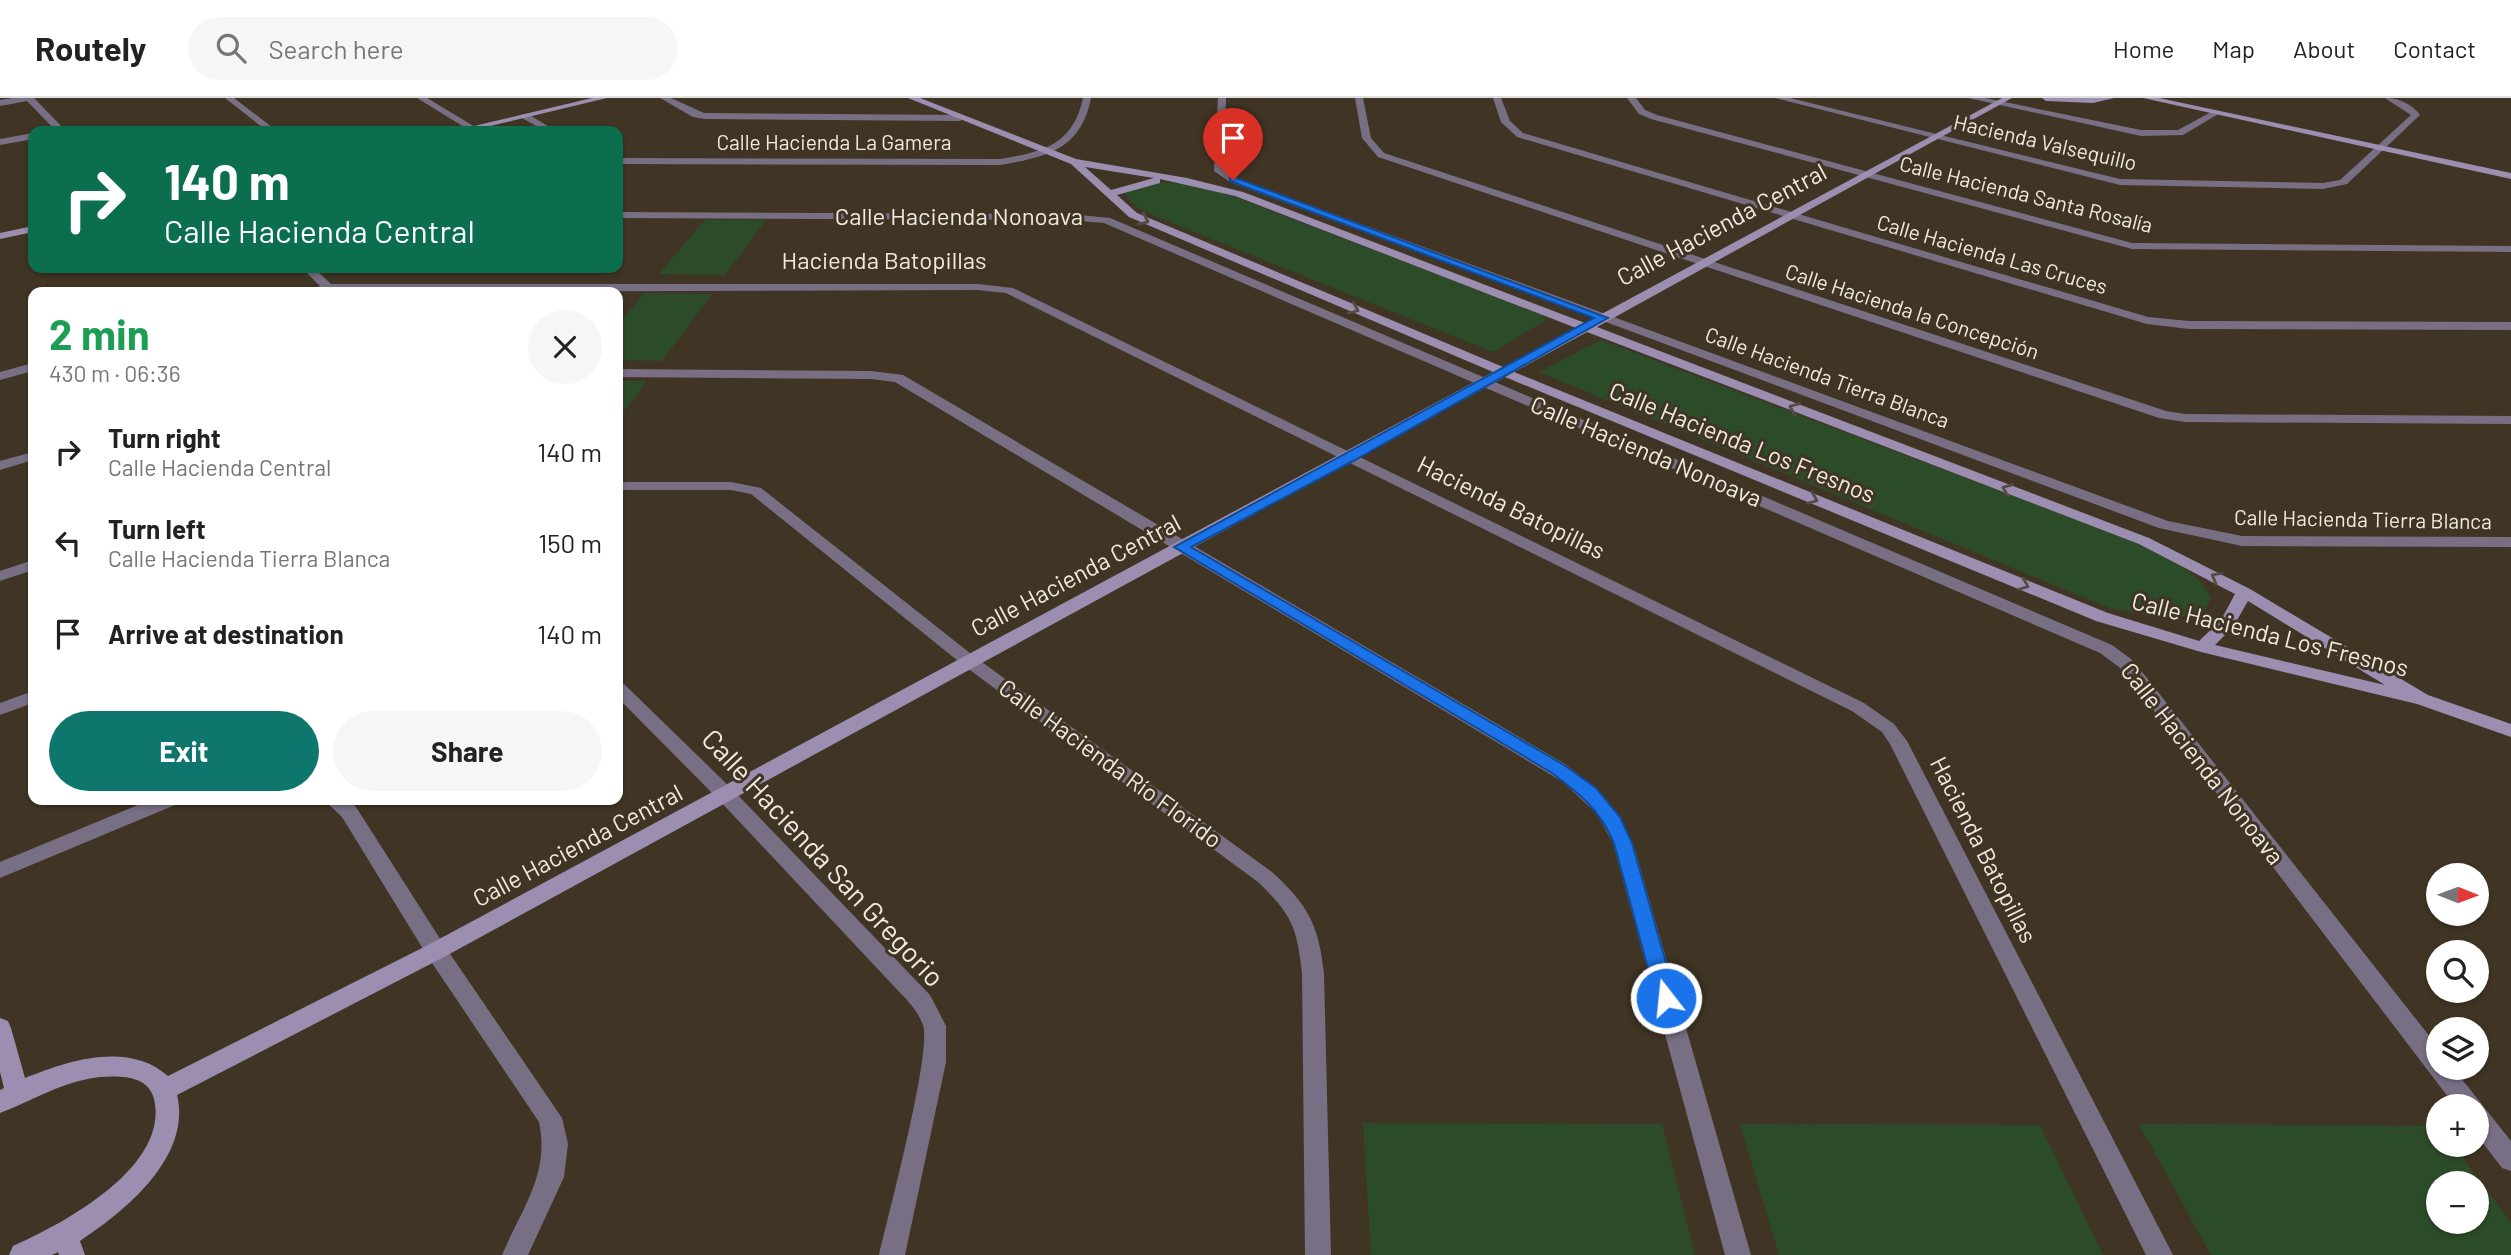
<!DOCTYPE html>
<html lang="en">
<head>
<meta charset="utf-8">
<style>
  :root { --surface:#fff; --page:#f6f6f6; --text:#222; --muted:#767676; --line:#e0e0e0; --accent:#0f766e }
  body { margin:0; font-family:Barlow,sans-serif; background:var(--page); color:var(--text); height:100vh; display:flex; flex-direction:column; font-size:26px; white-space:nowrap }
  * { box-sizing:border-box; margin:0 }
  p { font-size:23px; color:var(--muted) }
  .icon { flex:none; width:38px; height:38px; fill:none; stroke:currentColor; stroke-width:2; stroke-linecap:round; stroke-linejoin:round }
  .map { position:relative; flex:1; overflow:hidden }
  .sheet { position:absolute; left:28px; top:189px; width:595px; height:518px; display:flex; flex-direction:column; background:var(--surface); border-radius:14px; box-shadow:0 2px 5px #0004 }
  .sheet>* { flex:none }
  .top-card { position:absolute; left:28px; top:28px; width:595px; height:147px; border-radius:14px; box-shadow:0 2px 5px #0004; background:#0b6e4f; color:#fff; overflow:hidden }
  .needle { width:46px; rotate:91deg }
  .buttons { position:absolute; left:2426px; top:765px; display:grid; gap:14px }
  .buttons a { display:grid; place-items:center; width:63px; height:63px; border-radius:50%; background:var(--surface); box-shadow:0 2px 5px #0004; font-size:35px }
  .pin { position:absolute; display:grid; place-items:center; width:60px; height:60px; color:#fff; margin:-72px -30px; border-radius:50% 50% 50% 0; rotate:-45deg; box-shadow:0 0 7px #0007 }
  .pin .icon { rotate:45deg }
  .me { position:absolute; width:77px; margin:-38px; rotate:344deg; stroke-linejoin:round; filter:drop-shadow(0 0 5px #0008) }
  .turn { display:flex; align-items:center; gap:24px; height:147px; padding:0 21px; font-size:32px }
  .turn .icon { width:91px; height:91px; stroke-width:2.5 }
  .turn b { display:block; font-size:49px; line-height:60px }
  .round { display:grid; place-items:center; flex:none; width:74px; height:74px; border-radius:37px; background:var(--page) }
  .headline { display:flex; align-items:center; justify-content:space-between; height:119px; padding:0 21px }
  h1 { font-size:42px; font-weight:700; line-height:52px; color:#1e9e55 }
  .button { display:flex; gap:14px; margin-top:auto; padding:14px 21px }
  .button a { flex:1; height:80px; border-radius:42px; background:var(--accent); color:#fff; font-size:28px; font-weight:700; line-height:80px; text-align:center }
  .button a+a { background:var(--page); color:var(--text) }
  ul { padding:0; list-style:none }
  li { display:flex; align-items:center; gap:21px; height:91px; padding:0 21px }
  li div { flex:1 }
  li b { display:block; font-size:26px }
  li em { font-style:normal }
  header { display:flex; align-items:center; gap:42px; box-sizing:border-box; height:98px; padding:0 35px; background:var(--surface); border-bottom:2px solid var(--line) }
  header strong { font-size:33px }
  nav { display:flex; gap:38px; margin-inline-start:auto; font-size:24px }
  .search { width:490px; height:63px; background:var(--page); display:flex; align-items:center; gap:18px; box-sizing:border-box; padding:0 24px; border-radius:38px; color:var(--muted); font-size:26px }
  .map>svg:first-child { display:block }
  .green { fill:#2c4c29; fill-rule:evenodd }
  .lines { fill:none; stroke-linecap:round; stroke-linejoin:round }
  .street { fill:#786f84; fill-rule:evenodd }
  .secondary { fill:#9c8eb0; fill-rule:evenodd }
  .oneway { stroke:#574b47 }
  .route { fill:#1a73e8; stroke:#114b97; stroke-width:2 }
  .labels { text-anchor:middle; stroke-width:6; stroke-linejoin:round; paint-order:stroke }
  .far-street-label { font-size:21px; fill:#f1eae0; stroke:#403524 }
  .street-label { font-size:24px; fill:#f1eae0; stroke:#403524 }
  .near-street-label { font-size:28px; fill:#f1eae0; stroke:#403524 }
</style>
</head>
<body>
<header>
<strong>Routely</strong>
<div class="search"><svg class="icon" aria-label="search" viewBox="0 0 24 24"><circle cx="10" cy="10" r="6"/><path d="M15 15l6 6"/></svg>Search here</div>
<nav><a>Home</a><a>Map</a><a>About</a><a>Contact</a></nav>
</header>
<div class="map">
<svg width="2511" height="1157" viewBox="0 0 2511 1157">
  <rect width="100%" height="100%" fill="#403524"/>
  <g class="green">
    <path d="M1175,84L1215,91L1542,217L1546,222L1493,254L1157,119L1137,109L1124,95C1136,83 1159,85 1175,84Z"/>
    <path d="M705,122H766L725,177L659,176Z"/>
    <path d="M644,195L712,196L662,263L618,262V227Z"/>
    <path d="M1601,242L2138,445C2166,460 2196,470 2211,500L2204,515L2170,520L2112,511L1539,274Z"/>
    <path d="M618,283H647L618,321Z"/>
    <path d="M1363,1025L1662,1026L1695,1157H1371Z"/>
    <path d="M1740,1026L2040,1027L2103,1157H1779Z"/>
    <path d="M2139,1026L2438,1028V1046L2453,1047L2511,1125V1157H2211ZM2476,1085V1124H2438V1085Z"/>
  </g>
  <g class="lines">
    <g class="street">
      <path d="M13,0H34L66,33H56L27,3L0,8V2Z"/>
      <path d="M225,0H234L277,33H267Z"/>
      <path d="M417,0H427L477,30L469,32Z"/>
      <path d="M660,0H671L704,15L960,17L964,20L960,23L704,21L693,19Z"/>
      <path d="M1083,0H1091C1081,52 1046,59 1000,67L618,66V60L1000,61C1043,54 1073,47 1083,0Z"/>
      <path d="M1218,0H1226L1224,72L1236,80L2168,423L2242,438L2511,439V449L2242,448L2159,430L1230,84L1214,73Z"/>
      <path d="M1355,0H1363L1371,40L1384,55L2166,313L2185,316L2511,318V326L2185,324L2159,320L1378,59L1362,40Z"/>
      <path d="M1493,0H1501L1510,23L1523,35L2148,219L2189,223L2511,224V232L2189,231L2147,226L1517,39L1501,24Z"/>
      <path d="M1627,0H1636L1645,12L1657,17L2132,145L2511,148V154L2132,151L1651,21L1639,16Z"/>
      <path d="M1775,0H1790L2120,81L2323,85L2340,82L2411,17L2385,0C2399,0 2412,6 2420,17L2347,86L2323,91L2120,87Z"/>
      <path d="M1968,0H1985L2141,32H2178L2213,13L2220,15L2183,37L2141,38Z"/>
      <path d="M522,16H528L556,33H545L522,20Z"/>
      <path d="M33,35V41L0,47V41Z"/>
      <path d="M618,114L1069,116L1110,120L2112,547L2131,561L2147,580L2438,949V970H2453L2511,1043V1073L2502,1070L2476,1036V1008H2455L2135,588L2119,569L2100,555L1104,125L1069,122L618,120Z"/>
      <path d="M302,170H314L331,186H978L1013,190L1864,605L1894,626L1907,643L2173,1157H2146L1890,646L1882,634L1852,613L1006,195L978,192L303,194L320,188Z"/>
      <path d="M33,265V273L0,282V274Z"/>
      <path d="M618,271L871,273L903,277L1565,666C1595,689 1616,711 1633,745L1751,1157H1725L1613,745L1597,716L1563,684L895,284L871,281L618,279Z"/>
      <path d="M33,354V362L0,372V363Z"/>
      <path d="M618,384H731L761,390L975,559L1272,774C1308,807 1319,827 1324,876L1331,1157H1305L1302,876C1297,829 1292,817 1258,784L963,567L751,396L731,392H618Z"/>
      <path d="M33,462V472L0,483V473Z"/>
      <path d="M618,584L624,586L733,692L930,897L946,928V964L905,1157H879C888,1118 932,954 923,927C917,910 902,897 890,884L719,702L618,600Z"/>
      <path d="M33,593V605L0,617V605Z"/>
      <path d="M150,702H178L175,707L0,780V764Z"/>
      <path d="M324,702H347L356,709L444,847L562,1020L568,1046L564,1079L528,1157H502C522,1110 550,1076 539,1024L428,859L342,719Z"/>
    </g>
    <g class="secondary">
      <path d="M592,0H607L469,33H453Z"/>
      <path d="M908,0H920L1076,61L1187,80L1243,94L1585,225L2002,0H2012L1597,229L2149,440L2250,491L2428,597L2511,626V639L2417,606L2201,554L2096,523L1505,279L444,859L177,997C192,1058 126,1113 80,1143L85,1157H59L58,1154L52,1157H9L13,1148C63,1126 170,1069 154,1001C148,977 120,978 100,979C63,983 34,1002 0,1015V992L4,990L0,974V920L8,923L11,930L25,980C69,962 129,943 168,978L428,847L1493,274L1129,119L1071,66ZM1085,69L1154,80L1111,92ZM1160,81L1235,98L1576,230L1503,269L1137,115L1117,97L1160,85ZM1587,234L2139,446L2235,496L2221,522L2199,543L2108,515L1514,274ZM2248,503L2385,587L2215,547L2233,529Z"/>
      <path d="M2042,0H2114L2093,5L2046,3Z"/>
      <path d="M2143,0H2159L2511,75V81Z"/>
      <path d="M33,128V134L0,141V135Z"/>
    </g>
  </g>
  <defs><path id="oneway-chevron" d="M-2-3.5L2.5 0L-2 3.5" fill="none" stroke-width="1.6" stroke-linecap="round" stroke-linejoin="round" transform="scale(1.75)"/></defs>
  <g class="oneway">
    <use href="#oneway-chevron" transform="translate(1144 122) rotate(24)"/>
    <use href="#oneway-chevron" transform="translate(1354 211) rotate(23)"/>
    <use href="#oneway-chevron" transform="translate(1794 310) rotate(-159)"/>
    <use href="#oneway-chevron" transform="translate(2007 391) rotate(-159)"/>
    <use href="#oneway-chevron" transform="translate(1813 401) rotate(22)"/>
    <use href="#oneway-chevron" transform="translate(2216 479) rotate(-151)"/>
    <use href="#oneway-chevron" transform="translate(2024 487) rotate(22)"/>
  </g>
  <path class="route" d="M1230,80H1236L1608,220L1353,363L1191,449L1564,667L1596,690L1620,719L1632,745L1676,900L1673,906L1666,908L1659,906L1656,900L1614,745C1599,711 1581,697 1552,675L1174,449L1594,220L1230,83Z"/>
  <g class="labels">
    <g class="far-street-label">
      <text x="834" y="52">Calle Hacienda La Gamera</text>
      <text transform="translate(2045 45) rotate(13)" y="7">Hacienda Valsequillo</text>
      <text transform="translate(2026 97) rotate(14)" y="7">Calle Hacienda Santa Rosalía</text>
      <text transform="translate(1992 157) rotate(16)" y="7">Calle Hacienda Las Cruces</text>
      <text transform="translate(1912 214) rotate(18)" y="7">Calle Hacienda la Concepción</text>
      <text transform="translate(1827 280) rotate(20)" y="7">Calle Hacienda Tierra Blanca</text>
      <text transform="translate(2363 422) rotate(1)" y="7">Calle Hacienda Tierra Blanca</text>
    </g>
    <g class="street-label">
      <text x="959" y="127">Calle Hacienda Nonoava</text>
      <text transform="translate(1722 127) rotate(-28)" y="8">Calle Hacienda Central</text>
      <text x="884" y="171">Hacienda Batopillas</text>
      <text transform="translate(1742 345) rotate(22)" y="8">Calle Hacienda Los Fresnos</text>
      <text transform="translate(1646 354) rotate(23)" y="8">Calle Hacienda Nonoava</text>
      <text transform="translate(1511 410) rotate(26)" y="8">Hacienda Batopillas</text>
      <text transform="translate(1076 478) rotate(-28)" y="8">Calle Hacienda Central</text>
      <text transform="translate(2270 537) rotate(14)" y="8">Calle Hacienda Los Fresnos</text>
      <text transform="translate(1110 666) rotate(36)" y="8">Calle Hacienda Río Florido</text>
      <text transform="translate(2202 666) rotate(52)" y="8">Calle Hacienda Nonoava</text>
      <text transform="translate(578 748) rotate(-28)" y="8">Calle Hacienda Central</text>
      <text transform="translate(1983 752) rotate(63)" y="8">Hacienda Batopillas</text>
    </g>
    <g class="near-street-label">
      <text transform="translate(823 760) rotate(47)" y="10">Calle Hacienda San Gregorio</text>
    </g>
  </g>
</svg>
<div class="buttons">
<a><svg class="needle" viewBox="-14 -14 28 28"><path d="M0-13l5 13h-10z" fill="#e53935"/><path d="M0 13l5-13h-10z" fill="#767676"/></svg></a>
<a><svg class="icon" aria-label="search" viewBox="0 0 24 24"><circle cx="10" cy="10" r="6"/><path d="M15 15l6 6"/></svg></a>
<a><svg class="icon" aria-label="layers" viewBox="0 0 24 24"><path d="M12 4l9 5-9 5-9-5zM3 14l9 5 9-5"/></svg></a>
<a>+</a>
<a>−</a>
</div>
<div class="pin" style="left:1233px;top:82px;background:#d93025"><svg class="icon" aria-label="arrive" viewBox="0 0 24 24"><path d="M6 21V4h12l-3 4 3 4H6"/></svg></div>
<svg class="me" style="left:1666px;top:900px" viewBox="-20 -20 40 40"><circle r="17" fill="#1a73e8" stroke="#fff" stroke-width="3"/><path d="M0-11L8 9 0 5-8 9z" fill="#fff"/></svg>
<div class="top-card">
<div class="turn"><svg class="icon" aria-label="right" viewBox="0 0 24 24"><path d="M7 20v-9h11M14 6l5 5-5 5"/></svg><div><b>140 m</b>Calle Hacienda Central</div></div>
</div>
<section class="sheet">
<div class="headline"><div><h1>2 min</h1><p>430 m · 06:36</p></div><a class="round"><svg class="icon" aria-label="close" viewBox="0 0 24 24"><path d="M6 6l12 12M18 6L6 18"/></svg></a></div>
<ul>
<li><svg class="icon" aria-label="right" viewBox="0 0 24 24"><path d="M7 20v-9h11M14 6l5 5-5 5"/></svg><div><b>Turn right</b><p>Calle Hacienda Central</p></div><em>140 m</em></li>
<li><svg class="icon" aria-label="left" viewBox="0 0 24 24"><path d="M17 20v-9H6M10 6l-5 5 5 5"/></svg><div><b>Turn left</b><p>Calle Hacienda Tierra Blanca</p></div><em>150 m</em></li>
<li><svg class="icon" aria-label="arrive" viewBox="0 0 24 24"><path d="M6 21V4h12l-3 4 3 4H6"/></svg><div><b>Arrive at destination</b></div><em>140 m</em></li>
</ul>
<div class="button"><a>Exit</a><a>Share</a></div>
</section>
</div>
</body>
</html>
